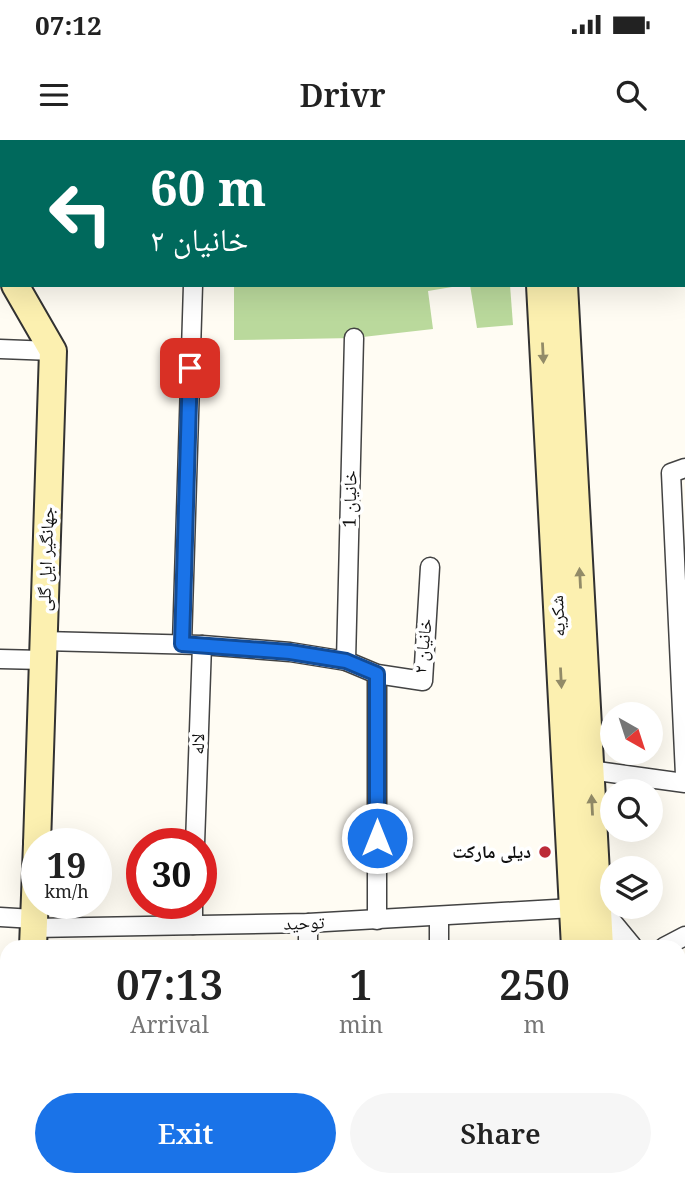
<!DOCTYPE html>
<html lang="en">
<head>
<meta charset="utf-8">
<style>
  :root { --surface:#fff; --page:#f6f6f6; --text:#222; --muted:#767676; --accent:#1a73e8 }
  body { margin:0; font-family:"Noto Serif","Noto Naskh Arabic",serif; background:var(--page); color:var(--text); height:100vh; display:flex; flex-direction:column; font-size:26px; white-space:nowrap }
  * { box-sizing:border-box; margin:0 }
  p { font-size:23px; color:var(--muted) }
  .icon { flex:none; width:38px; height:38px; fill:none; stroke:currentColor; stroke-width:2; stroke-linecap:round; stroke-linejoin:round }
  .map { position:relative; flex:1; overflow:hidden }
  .sheet { position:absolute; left:0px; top:800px; width:686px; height:247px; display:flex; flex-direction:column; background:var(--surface); border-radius:21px 21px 0 0; box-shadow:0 7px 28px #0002 }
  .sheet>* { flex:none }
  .banner { position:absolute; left:0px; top:0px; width:686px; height:147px; box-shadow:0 7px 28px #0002; background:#00695c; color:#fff; overflow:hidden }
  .needle { width:46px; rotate:141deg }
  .tools { position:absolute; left:600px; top:562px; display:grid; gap:14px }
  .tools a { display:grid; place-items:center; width:63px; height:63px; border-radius:50%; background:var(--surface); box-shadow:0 7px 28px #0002; font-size:35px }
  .speed { position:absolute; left:21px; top:688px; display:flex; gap:14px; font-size:35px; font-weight:700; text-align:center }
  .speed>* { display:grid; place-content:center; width:91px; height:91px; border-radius:50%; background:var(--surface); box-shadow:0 7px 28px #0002; line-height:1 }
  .speed small { font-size:18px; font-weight:400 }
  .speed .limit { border:10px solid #d22; background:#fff; color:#111 }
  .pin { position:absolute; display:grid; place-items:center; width:60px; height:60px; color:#fff; margin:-30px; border-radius:14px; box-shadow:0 4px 10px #0006 }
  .me { position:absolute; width:77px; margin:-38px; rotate:0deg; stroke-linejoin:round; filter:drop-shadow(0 0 5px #0008) }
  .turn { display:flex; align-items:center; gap:24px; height:147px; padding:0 35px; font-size:32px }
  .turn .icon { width:91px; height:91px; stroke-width:2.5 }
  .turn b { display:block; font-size:49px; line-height:60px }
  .eta { display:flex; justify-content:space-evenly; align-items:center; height:119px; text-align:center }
  .eta b { font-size:42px; font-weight:600; line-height:49px }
  .primary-button { display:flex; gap:14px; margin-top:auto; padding:14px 35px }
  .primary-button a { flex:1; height:80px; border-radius:42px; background:var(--accent); color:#fff; font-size:28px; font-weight:600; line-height:80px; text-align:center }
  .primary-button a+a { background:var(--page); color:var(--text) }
  .status { display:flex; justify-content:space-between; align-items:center; height:49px; padding:0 35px; background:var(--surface); direction:ltr }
  .status svg { height:19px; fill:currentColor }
  header { display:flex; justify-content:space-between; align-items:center; height:91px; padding:0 35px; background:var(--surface); font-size:32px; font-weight:600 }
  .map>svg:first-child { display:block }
  .forest { fill:#bad99c }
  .building { fill:#58504c }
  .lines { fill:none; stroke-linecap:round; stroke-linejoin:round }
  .minor-casing { stroke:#434343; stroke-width:21 }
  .tertiary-casing { stroke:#434343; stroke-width:26 }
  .secondary-casing { stroke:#323232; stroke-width:30 }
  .minor { stroke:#fff; stroke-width:18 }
  .tertiary { stroke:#fff; stroke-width:23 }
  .secondary { stroke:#fcf0b0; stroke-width:26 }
  .oneway { fill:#928b68 }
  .route-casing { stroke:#114b97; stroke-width:18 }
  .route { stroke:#1a73e8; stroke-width:12 }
  .poi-dot { fill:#bc2b38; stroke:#fff; stroke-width:2.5 }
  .labels { text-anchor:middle; stroke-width:7; stroke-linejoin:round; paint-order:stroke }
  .street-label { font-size:18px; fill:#101010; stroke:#fff }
  .poi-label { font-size:18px; font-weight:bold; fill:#101010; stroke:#fff; text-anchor:end }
</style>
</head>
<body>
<div class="status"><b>07:12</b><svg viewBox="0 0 49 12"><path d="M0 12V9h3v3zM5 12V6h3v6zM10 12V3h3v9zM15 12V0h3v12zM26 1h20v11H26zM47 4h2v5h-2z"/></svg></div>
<header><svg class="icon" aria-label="menu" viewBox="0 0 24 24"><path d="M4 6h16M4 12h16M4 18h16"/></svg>Drivr<svg class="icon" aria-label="search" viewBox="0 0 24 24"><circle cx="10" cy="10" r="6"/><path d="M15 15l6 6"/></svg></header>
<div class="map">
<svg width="685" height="1046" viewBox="0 0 685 1046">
  <rect width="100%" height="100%" fill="#fffcf3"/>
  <g class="forest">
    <path d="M245,0H450L465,2H245Z"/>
    <path d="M234,145H464L428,151L433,189L354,198L234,200Z"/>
    <path d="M470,145H510L513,185L477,188Z"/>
  </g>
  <path class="building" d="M35,1040H77L76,1046L35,1042Z"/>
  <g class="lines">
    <g class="minor-casing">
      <g id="minor">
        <path d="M9,2L10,0"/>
        <path d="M134,2L135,0"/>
        <path d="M1,46L2,40"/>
        <path d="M0,209L53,211"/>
        <path d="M685,328L671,333L685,635"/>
        <path d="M43,501L202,505L290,512L346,521L377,534L423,541L430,427"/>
        <path d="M182,504L193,145"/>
        <path d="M0,519L43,520"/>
        <path d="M346,521L354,198"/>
        <path d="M377,534V780"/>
        <path d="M590,630L685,643"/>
        <path d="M195,704L202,505"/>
        <path d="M0,777L34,779"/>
        <path d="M439,777V807"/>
        <path d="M308,783V807"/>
        <path d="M193,785V763"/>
        <path d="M34,788L308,783L573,768"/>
        <path d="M664,807L685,796"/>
        <path d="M316,1040V1046"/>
        <path d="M446,1040V1046"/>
      </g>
    </g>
    <g class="tertiary-casing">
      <g id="tertiary">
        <path d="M597,767L630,807"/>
        <path d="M679,914L685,929"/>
      </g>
    </g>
    <g class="secondary-casing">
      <g id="secondary">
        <path d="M518,0L519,2"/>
        <path d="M663,2L668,0"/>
        <path d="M0,120L2,123"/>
        <path d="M15,145L53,211L37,704"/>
        <path d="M540,145L575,807"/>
        <path d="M564,145L600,807"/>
        <path d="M33,807L37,704"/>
        <path d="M588,1040V1046"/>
        <path d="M612,1040L613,1046"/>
        <path d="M15,1046V1040"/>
      </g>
    </g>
    <use href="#minor" class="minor"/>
    <use href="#tertiary" class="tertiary"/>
    <use href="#secondary" class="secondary"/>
  </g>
  <defs><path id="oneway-solid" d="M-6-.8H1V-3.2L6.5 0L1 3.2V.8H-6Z" transform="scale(1.75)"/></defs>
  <g class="oneway">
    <use href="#oneway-solid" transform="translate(543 213) rotate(87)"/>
    <use href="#oneway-solid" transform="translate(580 438) rotate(-93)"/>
    <use href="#oneway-solid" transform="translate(561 538) rotate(87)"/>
    <use href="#oneway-solid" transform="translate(592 665) rotate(-93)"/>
  </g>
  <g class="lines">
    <g class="route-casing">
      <path id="route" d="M190,228L182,504L290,512L346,521L377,534V698"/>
    </g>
    <use href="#route" class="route"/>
  </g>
  <circle class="poi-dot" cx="545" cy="712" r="7"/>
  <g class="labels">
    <g class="street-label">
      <text transform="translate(350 359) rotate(-89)" y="6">خانیان 1</text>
      <text transform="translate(46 419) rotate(-88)" y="6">جهانگیر ایل گلی</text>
      <text transform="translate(558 476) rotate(-93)" y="6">شکریه</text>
      <text transform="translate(423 506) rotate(-84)" y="6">خانیان ۲</text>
      <text transform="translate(198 604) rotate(-88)" y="6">لاله</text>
      <text transform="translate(304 783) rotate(-2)" y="6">توحید</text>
    </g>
    <g class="poi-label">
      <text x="531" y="718">دیلی مارکت</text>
    </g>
  </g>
</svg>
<div class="tools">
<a><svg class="needle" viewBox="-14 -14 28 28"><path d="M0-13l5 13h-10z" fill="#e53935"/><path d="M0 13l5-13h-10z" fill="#767676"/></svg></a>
<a><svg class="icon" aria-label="search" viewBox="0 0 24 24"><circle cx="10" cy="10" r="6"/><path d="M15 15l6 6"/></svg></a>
<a><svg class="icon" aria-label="layers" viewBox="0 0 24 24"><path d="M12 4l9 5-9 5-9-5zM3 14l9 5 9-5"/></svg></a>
</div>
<div class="speed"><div>19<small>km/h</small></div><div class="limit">30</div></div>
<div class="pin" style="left:190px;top:228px;background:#d93025"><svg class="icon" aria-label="arrive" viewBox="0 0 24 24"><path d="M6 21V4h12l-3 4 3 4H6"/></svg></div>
<svg class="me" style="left:377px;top:698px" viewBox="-20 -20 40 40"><circle r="17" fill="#1a73e8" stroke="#fff" stroke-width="3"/><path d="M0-11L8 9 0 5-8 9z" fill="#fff"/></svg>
<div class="banner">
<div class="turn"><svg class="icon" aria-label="left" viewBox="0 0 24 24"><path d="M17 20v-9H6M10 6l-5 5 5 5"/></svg><div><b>60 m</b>خانیان ۲</div></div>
</div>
<section class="sheet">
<div class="eta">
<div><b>07:13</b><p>Arrival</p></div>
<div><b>1</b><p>min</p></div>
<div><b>250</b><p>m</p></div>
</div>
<div class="primary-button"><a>Exit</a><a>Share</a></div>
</section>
</div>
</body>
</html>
